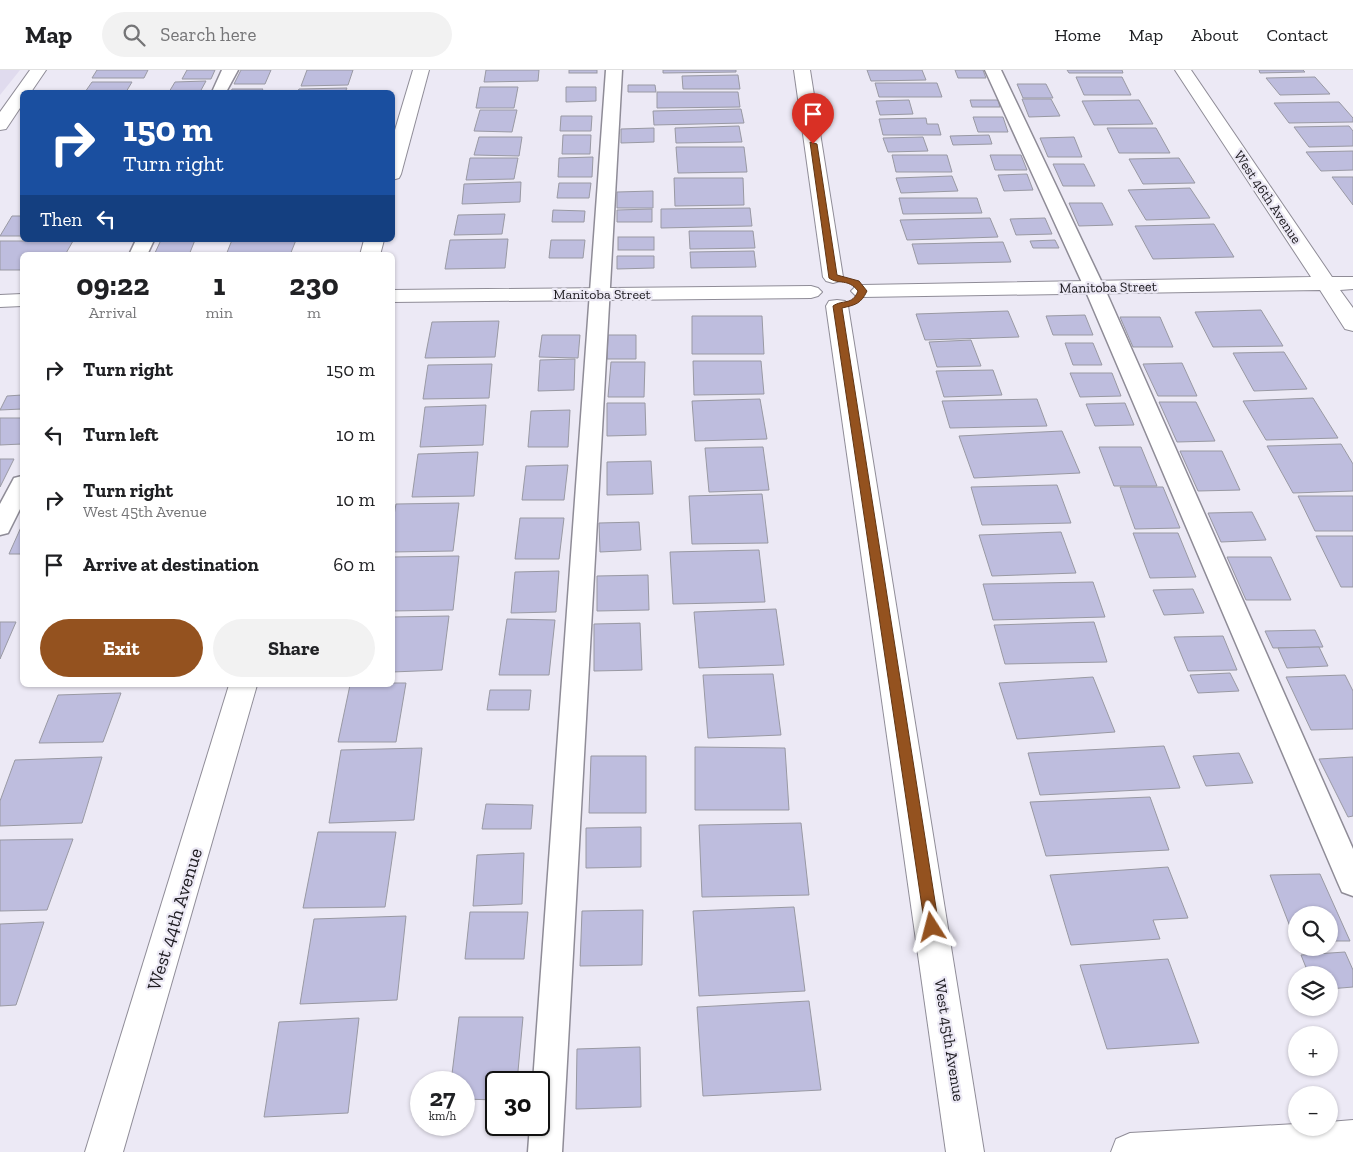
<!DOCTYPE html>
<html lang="en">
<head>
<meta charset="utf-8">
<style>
  :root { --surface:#fff; --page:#f2f2f2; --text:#202124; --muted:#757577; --line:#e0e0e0; --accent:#94521f }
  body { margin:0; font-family:"Zilla Slab",serif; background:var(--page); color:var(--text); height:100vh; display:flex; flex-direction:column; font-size:19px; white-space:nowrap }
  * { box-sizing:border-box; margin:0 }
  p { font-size:16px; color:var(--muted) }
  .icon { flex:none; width:28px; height:28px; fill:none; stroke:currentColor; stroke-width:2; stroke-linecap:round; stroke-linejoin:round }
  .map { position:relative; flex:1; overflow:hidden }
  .side { position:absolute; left:20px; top:182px; width:375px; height:435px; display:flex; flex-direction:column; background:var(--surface); border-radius:8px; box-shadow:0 1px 4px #0004 }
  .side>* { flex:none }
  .banner { position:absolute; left:20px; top:20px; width:375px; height:152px; border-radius:8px; box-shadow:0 1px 4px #0004; background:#1a4fa0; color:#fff; overflow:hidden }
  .fabs { position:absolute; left:1288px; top:836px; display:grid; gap:10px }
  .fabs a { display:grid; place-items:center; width:50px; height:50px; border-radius:50%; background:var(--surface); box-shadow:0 1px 4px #0004; font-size:25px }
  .speed { position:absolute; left:410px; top:1001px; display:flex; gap:10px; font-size:25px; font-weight:700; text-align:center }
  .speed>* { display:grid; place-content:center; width:65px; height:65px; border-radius:50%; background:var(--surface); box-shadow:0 1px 4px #0004; line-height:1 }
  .speed small { font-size:12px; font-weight:400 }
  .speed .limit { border:2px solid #111; border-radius:8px; background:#fff; color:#111 }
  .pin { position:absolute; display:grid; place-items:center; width:42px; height:42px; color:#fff; margin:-51px -21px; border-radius:50% 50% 50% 0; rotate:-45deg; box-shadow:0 0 5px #0007 }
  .pin .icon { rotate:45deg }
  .me { position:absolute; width:55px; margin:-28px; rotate:351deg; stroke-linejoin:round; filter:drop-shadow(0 0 4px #0008) }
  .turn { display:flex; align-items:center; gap:18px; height:105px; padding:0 20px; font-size:22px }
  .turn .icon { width:65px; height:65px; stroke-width:2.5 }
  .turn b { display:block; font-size:35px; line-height:42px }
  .then { display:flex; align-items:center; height:48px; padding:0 20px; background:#0003; gap:10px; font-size:19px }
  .eta { display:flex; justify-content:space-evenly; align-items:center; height:85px; text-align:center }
  .eta b { font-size:30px; font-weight:700; line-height:35px }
  .button { display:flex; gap:10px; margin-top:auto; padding:10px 20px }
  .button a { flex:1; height:58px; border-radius:30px; background:var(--accent); color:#fff; font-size:20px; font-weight:700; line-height:58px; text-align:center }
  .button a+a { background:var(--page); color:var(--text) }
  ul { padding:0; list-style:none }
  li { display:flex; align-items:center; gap:15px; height:65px; padding:0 20px }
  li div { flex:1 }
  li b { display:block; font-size:19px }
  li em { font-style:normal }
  header { display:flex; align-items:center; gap:30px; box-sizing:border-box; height:70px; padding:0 25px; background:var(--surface); border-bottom:1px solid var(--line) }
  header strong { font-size:24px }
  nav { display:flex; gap:28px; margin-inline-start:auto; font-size:18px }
  .search { width:350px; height:45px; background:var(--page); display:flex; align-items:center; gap:12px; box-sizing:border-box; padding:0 18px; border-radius:28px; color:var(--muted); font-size:19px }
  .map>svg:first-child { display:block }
  .built { fill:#e0dbee }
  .building { fill:#bebdde; stroke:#9999a3 }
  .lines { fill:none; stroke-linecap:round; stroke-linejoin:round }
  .lane-casing { stroke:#8f8c97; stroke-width:3 }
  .street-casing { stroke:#8f8c97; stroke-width:2 }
  .lane { fill:#fff; fill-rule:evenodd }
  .street { fill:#fff; fill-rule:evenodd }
  .route { fill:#94521f; stroke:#603514 }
  .labels { text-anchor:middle; stroke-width:4.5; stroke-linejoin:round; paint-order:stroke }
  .far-street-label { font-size:14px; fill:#1d1b20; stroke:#ece9f5 }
  .street-label { font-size:16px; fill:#1d1b20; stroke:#ece9f5 }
  .near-street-label { font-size:19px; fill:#1d1b20; stroke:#ece9f5 }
</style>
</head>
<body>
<header>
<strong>Map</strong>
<div class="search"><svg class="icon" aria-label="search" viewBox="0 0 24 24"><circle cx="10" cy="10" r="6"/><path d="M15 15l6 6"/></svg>Search here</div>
<nav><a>Home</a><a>Map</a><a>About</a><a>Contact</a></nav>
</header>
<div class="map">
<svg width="1353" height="1082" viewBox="0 0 1353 1082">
  <rect width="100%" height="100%" fill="#ece9f5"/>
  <path class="built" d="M0,0H20L0,25Z"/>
  <g class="building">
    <path d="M97,0H148L144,8H92Z"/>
    <path d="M187,0H215L211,9H182Z"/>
    <path d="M241,0H271L265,14H234Z"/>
    <path d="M307,0H353L348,15L301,16Z"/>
    <path d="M486,0H539L538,11L484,12Z"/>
    <rect x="569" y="0" width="28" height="3"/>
    <path d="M663,0H736V2L663,3Z"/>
    <path d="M867,0H922L926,10L871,11Z"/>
    <path d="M955,0H983L986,8H958Z"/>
    <path d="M1067,0H1122L1123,3H1069Z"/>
    <path d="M1259,0H1303L1305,2L1260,3Z"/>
    <path d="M738,5L740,19H683L682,6Z"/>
    <path d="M1076,7H1122L1131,25H1084Z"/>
    <path d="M1315,7L1330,24L1280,25L1266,8Z"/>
    <path d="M206,11L200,22H169L175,12Z"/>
    <path d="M92,12H132L126,22H85Z"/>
    <path d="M875,13H937L942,27H879Z"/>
    <path d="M1017,14H1046L1053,28H1023Z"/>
    <path d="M628,15H655L656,22H628Z"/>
    <path d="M480,17H518L514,38H476Z"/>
    <path d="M566,17H596V31L566,32Z"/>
    <path d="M347,18L345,22H297L299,19Z"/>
    <path d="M232,19H263L261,22H231Z"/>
    <path d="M657,22H738L740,37L657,38Z"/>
    <path d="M1022,29H1051L1060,46L1029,47Z"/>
    <path d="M909,30L913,44L880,45L876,31Z"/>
    <path d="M970,30H998L1000,37H972Z"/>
    <path d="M1139,30L1153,54L1094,55L1082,31Z"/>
    <path d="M1339,32L1353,48V52L1289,53L1274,33Z"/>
    <path d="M741,39L744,53L654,55L653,41Z"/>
    <path d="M480,40H517L512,62L474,61Z"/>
    <path d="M561,46H592L591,61H560Z"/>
    <path d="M973,47H1003L1008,62H978Z"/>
    <path d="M926,48L927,54H938L941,65H883L879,49Z"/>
    <path d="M739,56L742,72L676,73L675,58Z"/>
    <path d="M1349,56L1353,61V76L1309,77L1294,57Z"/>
    <path d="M654,58V72L621,73V59Z"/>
    <path d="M1107,58H1156L1170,83H1119Z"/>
    <path d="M563,65H591L590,84H562Z"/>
    <path d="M989,65L992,74L953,75L950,66Z"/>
    <path d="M479,67H522L519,86L474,85Z"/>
    <path d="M923,67L928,81L888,82L883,68Z"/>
    <path d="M1074,67L1082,87H1048L1040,68Z"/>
    <path d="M676,77H744L747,102L678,103Z"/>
    <path d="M1353,81V100L1321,101L1306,82Z"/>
    <path d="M892,85H947L952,102H896Z"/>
    <path d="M990,85H1021L1027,100H995Z"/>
    <path d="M593,87L592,107H558L559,88Z"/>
    <path d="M470,88H518L514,109L466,110Z"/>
    <path d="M1179,88L1195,113L1143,114L1129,89Z"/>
    <path d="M1053,94H1084L1095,116H1063Z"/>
    <path d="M1027,104L1033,120L1004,121L998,105Z"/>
    <path d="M952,106L958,121L901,123L896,108Z"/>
    <path d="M1332,107H1353V135Z"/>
    <path d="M674,108H743L744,135L675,136Z"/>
    <path d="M521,112L520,132L462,134L464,114Z"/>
    <path d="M559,113H591L589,128H557Z"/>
    <path d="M1190,118L1210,148L1146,150L1128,120Z"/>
    <path d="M653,121V138H617V122Z"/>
    <path d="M899,128H977L982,143L903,144Z"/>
    <path d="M1069,133H1102L1113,155L1079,156Z"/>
    <path d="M750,138L752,156L661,158V139Z"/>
    <path d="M652,139V152H617V140Z"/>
    <path d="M553,140L585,141L584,152H552Z"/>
    <path d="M505,144L502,164L454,165L458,145Z"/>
    <path d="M12,146H22V166H0Z"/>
    <path d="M990,148L998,167L907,170L900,150Z"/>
    <path d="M1045,148L1052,164L1016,165L1010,149Z"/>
    <path d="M1214,154L1234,187L1153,189L1135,156Z"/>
    <path d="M689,161H753L755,178L690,179Z"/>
    <rect x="618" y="167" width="36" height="13"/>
    <path d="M508,169L505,198L445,199L450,170Z"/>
    <path d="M161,170H195L189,185H154Z"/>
    <path d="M232,170H296L290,185H226Z"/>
    <path d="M551,170H585L583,188H549Z"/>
    <path d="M1055,170L1059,178H1033L1030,171Z"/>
    <path d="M0,171H73L65,185H22V200H0Z"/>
    <path d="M1003,172L1011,192L918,194L912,174Z"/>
    <path d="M754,181L756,197L691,198L690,182Z"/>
    <path d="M617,186H654V198L617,199Z"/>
    <path d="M1261,240L1283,276L1213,277L1195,242Z"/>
    <path d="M1008,241L1019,267L925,270L916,244Z"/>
    <path d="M1085,245L1093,265H1053L1046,246Z"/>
    <path d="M692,246H762L764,284H692Z"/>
    <path d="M1120,247H1160L1173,277H1133Z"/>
    <path d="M499,251L495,287L425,288L432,252Z"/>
    <path d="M542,265H580L578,288L539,287Z"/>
    <path d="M608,265H636V289H607Z"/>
    <path d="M971,270L981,296L937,297L929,272Z"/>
    <path d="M1065,273H1093L1102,295H1073Z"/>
    <path d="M1284,282L1307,319L1254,321L1233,283Z"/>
    <path d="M575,289L574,320L538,321L540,290Z"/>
    <path d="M693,291H761L764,324L694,325Z"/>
    <path d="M611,292H645L644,327H608Z"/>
    <path d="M1182,293L1197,326H1158L1143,294Z"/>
    <path d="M492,294L489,328L423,329L428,295Z"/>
    <path d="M993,300L1002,325L944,327L936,301Z"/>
    <path d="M1070,303H1112L1121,326L1080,327Z"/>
    <path d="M22,325V339L0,340L7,326Z"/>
    <path d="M1313,328L1338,368L1266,370L1243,331Z"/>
    <path d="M760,329L767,369L695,371L692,331Z"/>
    <path d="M1037,329L1047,356L950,358L942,331Z"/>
    <path d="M1159,332H1196L1215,371L1177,372Z"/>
    <path d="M607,333H645L646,365L607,366Z"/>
    <path d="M1125,333L1134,355L1095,356L1086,334Z"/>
    <path d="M486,335L483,375L420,377L425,337Z"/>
    <path d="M570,340L568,377H528L531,341Z"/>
    <path d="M0,348H22V374L0,375Z"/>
    <path d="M1062,361L1080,403L974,408L959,366Z"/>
    <path d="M1341,374L1353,394V421L1293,423L1267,376Z"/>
    <path d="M763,377L769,420L709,422L705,378Z"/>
    <path d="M1099,377H1141L1157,416H1114Z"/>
    <path d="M1180,381H1222L1240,420L1198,421Z"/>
    <path d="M478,382L474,426L412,427L418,384Z"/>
    <path d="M0,389H14L0,417Z"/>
    <path d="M651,391L653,424L607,425V392Z"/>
    <path d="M568,395L564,430H522L526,396Z"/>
    <path d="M1057,415L1071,453L982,455L971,417Z"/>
    <path d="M1120,417H1163L1180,458L1135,459Z"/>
    <path d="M762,424L768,473L692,474L689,426Z"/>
    <path d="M1298,426H1353V461H1315Z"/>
    <path d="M459,433L453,481L392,482V456L396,434Z"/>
    <path d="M1252,442L1266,470L1221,472L1208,443Z"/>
    <path d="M520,448H564L559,489H515Z"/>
    <path d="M639,452L641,480L600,482L599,453Z"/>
    <path d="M22,455V484H9Z"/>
    <path d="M1061,462L1076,503L992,506L979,465Z"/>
    <path d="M1133,463H1178L1196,507L1150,508Z"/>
    <path d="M1316,466H1353V517H1341Z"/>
    <path d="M759,480L765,532L673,534L670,482Z"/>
    <path d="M459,486L453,540L392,541V487Z"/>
    <path d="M1227,487H1271L1291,530H1246Z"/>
    <path d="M559,501L556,542L511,543L515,502Z"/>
    <path d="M648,505L649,540L597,541V506Z"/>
    <path d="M1093,512L1105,547L993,550L983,514Z"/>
    <path d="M1193,519L1204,543L1164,545L1153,520Z"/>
    <path d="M776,539L784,595L699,598L694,542Z"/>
    <path d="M449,546L442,600L392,602V547Z"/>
    <path d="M507,549L555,550L549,605H499Z"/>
    <path d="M0,552H16L0,589Z"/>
    <path d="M1094,552L1107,592L1005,594L994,555Z"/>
    <path d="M640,553L642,600L594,601V554Z"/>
    <path d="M1315,560L1323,577L1273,578L1265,561Z"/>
    <path d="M1223,566L1237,600L1188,601L1174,567Z"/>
    <path d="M1319,577L1328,596L1287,598L1278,578Z"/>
    <path d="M1230,603L1239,621L1198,623L1190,605Z"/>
    <path d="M773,604L781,665L708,668L703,605Z"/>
    <path d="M1345,605L1353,621V659L1311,660L1286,607Z"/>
    <path d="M1093,607L1115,662L1017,669L999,613Z"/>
    <path d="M392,613H406L396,672H338L350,615H392Z"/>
    <path d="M490,620H531L529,640H487Z"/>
    <path d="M121,623L103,672L39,673L58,625Z"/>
    <path d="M1164,676L1180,718L1040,725L1028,683Z"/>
    <path d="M695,677L785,678L789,740H695Z"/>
    <path d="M422,678L414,750L329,753L341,680Z"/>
    <path d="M1239,683L1253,713L1206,716L1193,686Z"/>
    <path d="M591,686H646V743H589Z"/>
    <path d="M102,687L82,753L0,756V731L15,690Z"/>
    <path d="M1353,687V746L1348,747L1319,689Z"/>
    <path d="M1150,727L1169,780L1046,786L1030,732Z"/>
    <path d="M486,734L533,735L531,759H482Z"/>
    <path d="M801,753L809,825L702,827L699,755Z"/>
    <path d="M641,757V797L586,798V758Z"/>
    <path d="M318,762H396L385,837L303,838Z"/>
    <path d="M73,769L47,840L0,841V770Z"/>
    <path d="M524,783L522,834L473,836L477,785Z"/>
    <path d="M1168,797L1188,848L1153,850L1160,869L1071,875L1050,805Z"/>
    <path d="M1320,804L1350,871H1329V845H1296V872L1270,805Z"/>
    <path d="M794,837L805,921L699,926L693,841Z"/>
    <path d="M643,840L642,895L580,896L582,841Z"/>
    <path d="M470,842H528L524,889H465Z"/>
    <path d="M406,846L397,930L300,934L314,849Z"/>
    <path d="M44,852L16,935L0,936V854Z"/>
    <path d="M1345,882L1353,900V917L1329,919V905H1309L1301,885Z"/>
    <path d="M1168,889L1199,973L1107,979L1080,895Z"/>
    <path d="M809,931L821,1020L703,1026L697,937Z"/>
    <path d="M459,947H523L517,1012H496V1030L464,1029V1012H451Z"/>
    <path d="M359,948L348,1043L264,1047L279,952Z"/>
    <path d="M640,977L641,1037L576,1039L577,979Z"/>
  </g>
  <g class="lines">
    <g class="lane-casing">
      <g id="lane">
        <path d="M222,0H238L226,22H212Z"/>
        <path d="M606,0H622L562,1082H528L530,1055H539V1012H533Z"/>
        <path d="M985,0H1001L1104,217L1353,779V826L1342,822L1338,813L1084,217Z"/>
        <path d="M136,170H154L147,185H129Z"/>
        <path d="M22,406V435L8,463L0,465V434L14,408Z"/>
      </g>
    </g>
    <g class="street-casing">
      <g id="street">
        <path d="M30,0H46L31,22H22V35L6,59L0,60V42Z"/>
        <path d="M413,0H429L401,104L399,108L392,110V70Z"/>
        <path d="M794,0H810L843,207L840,211L833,213L826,211L823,207Z"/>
        <path d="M1175,0H1191L1332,207H1353V219L1340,220L1353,238V261L1345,259L1320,220L862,227L855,225L851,221L855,217L862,215L1311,207Z"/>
        <path d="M364,170H384L380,185H360Z"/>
        <path d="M811,216L818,218L822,222L818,226L811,228L392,232V220Z"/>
        <path d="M22,224V236L0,237V225Z"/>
        <path d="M837,230L845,231L848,236L984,1082H946L826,236L829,231Z"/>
        <path d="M229,615H257L123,1082H85Z"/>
        <path d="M1353,1050V1082H1111L1116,1069L1130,1063L1296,1054V1058H1329V1052Z"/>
      </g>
    </g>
    <use href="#lane" class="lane"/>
    <use href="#street" class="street"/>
  </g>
  <path class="route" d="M810,72L817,74L837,205L859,211L867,221C861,234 855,235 842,238L939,857L937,861L932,863L927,861L925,857L833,236C843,229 852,236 858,221C848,208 839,215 829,208Z"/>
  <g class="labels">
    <g class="far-street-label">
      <text transform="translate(1268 127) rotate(56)" y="5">West 46th Avenue</text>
      <text transform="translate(1108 217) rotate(-1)" y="5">Manitoba Street</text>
      <text x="602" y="229">Manitoba Street</text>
    </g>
    <g class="street-label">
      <text transform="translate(950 970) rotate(81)" y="6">West 45th Avenue</text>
    </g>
    <g class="near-street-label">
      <text transform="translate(174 849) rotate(-73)" y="7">West 44th Avenue</text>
    </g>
  </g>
</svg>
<div class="fabs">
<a><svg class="icon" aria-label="search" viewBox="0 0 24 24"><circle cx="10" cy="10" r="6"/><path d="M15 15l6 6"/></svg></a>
<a><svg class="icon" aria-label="layers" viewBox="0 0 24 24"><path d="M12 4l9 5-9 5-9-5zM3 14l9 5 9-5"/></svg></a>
<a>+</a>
<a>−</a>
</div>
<div class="speed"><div>27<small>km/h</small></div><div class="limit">30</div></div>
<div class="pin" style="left:813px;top:74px;background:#d93025"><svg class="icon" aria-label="arrive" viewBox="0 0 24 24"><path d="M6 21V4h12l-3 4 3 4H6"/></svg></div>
<svg class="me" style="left:932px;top:857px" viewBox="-20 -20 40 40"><path d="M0-17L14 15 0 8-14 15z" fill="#94521f" stroke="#fff" stroke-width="4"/></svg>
<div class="banner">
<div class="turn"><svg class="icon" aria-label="right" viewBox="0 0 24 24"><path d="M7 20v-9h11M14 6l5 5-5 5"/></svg><div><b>150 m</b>Turn right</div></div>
<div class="then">Then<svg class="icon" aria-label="left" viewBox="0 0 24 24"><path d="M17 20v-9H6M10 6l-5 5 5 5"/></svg></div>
</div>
<section class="side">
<div class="eta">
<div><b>09:22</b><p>Arrival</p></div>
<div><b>1</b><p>min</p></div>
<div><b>230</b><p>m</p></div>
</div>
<ul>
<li><svg class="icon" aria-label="right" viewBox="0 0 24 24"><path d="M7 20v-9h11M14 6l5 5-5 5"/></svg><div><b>Turn right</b></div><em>150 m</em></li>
<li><svg class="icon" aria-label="left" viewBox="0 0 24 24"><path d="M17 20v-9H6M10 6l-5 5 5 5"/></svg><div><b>Turn left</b></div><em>10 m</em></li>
<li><svg class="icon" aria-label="right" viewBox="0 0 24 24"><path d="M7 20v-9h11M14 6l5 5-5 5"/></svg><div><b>Turn right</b><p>West 45th Avenue</p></div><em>10 m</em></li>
<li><svg class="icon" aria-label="arrive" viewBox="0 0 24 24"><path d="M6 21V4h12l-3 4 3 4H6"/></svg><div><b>Arrive at destination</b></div><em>60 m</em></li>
</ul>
<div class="button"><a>Exit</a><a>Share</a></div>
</section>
</div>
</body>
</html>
